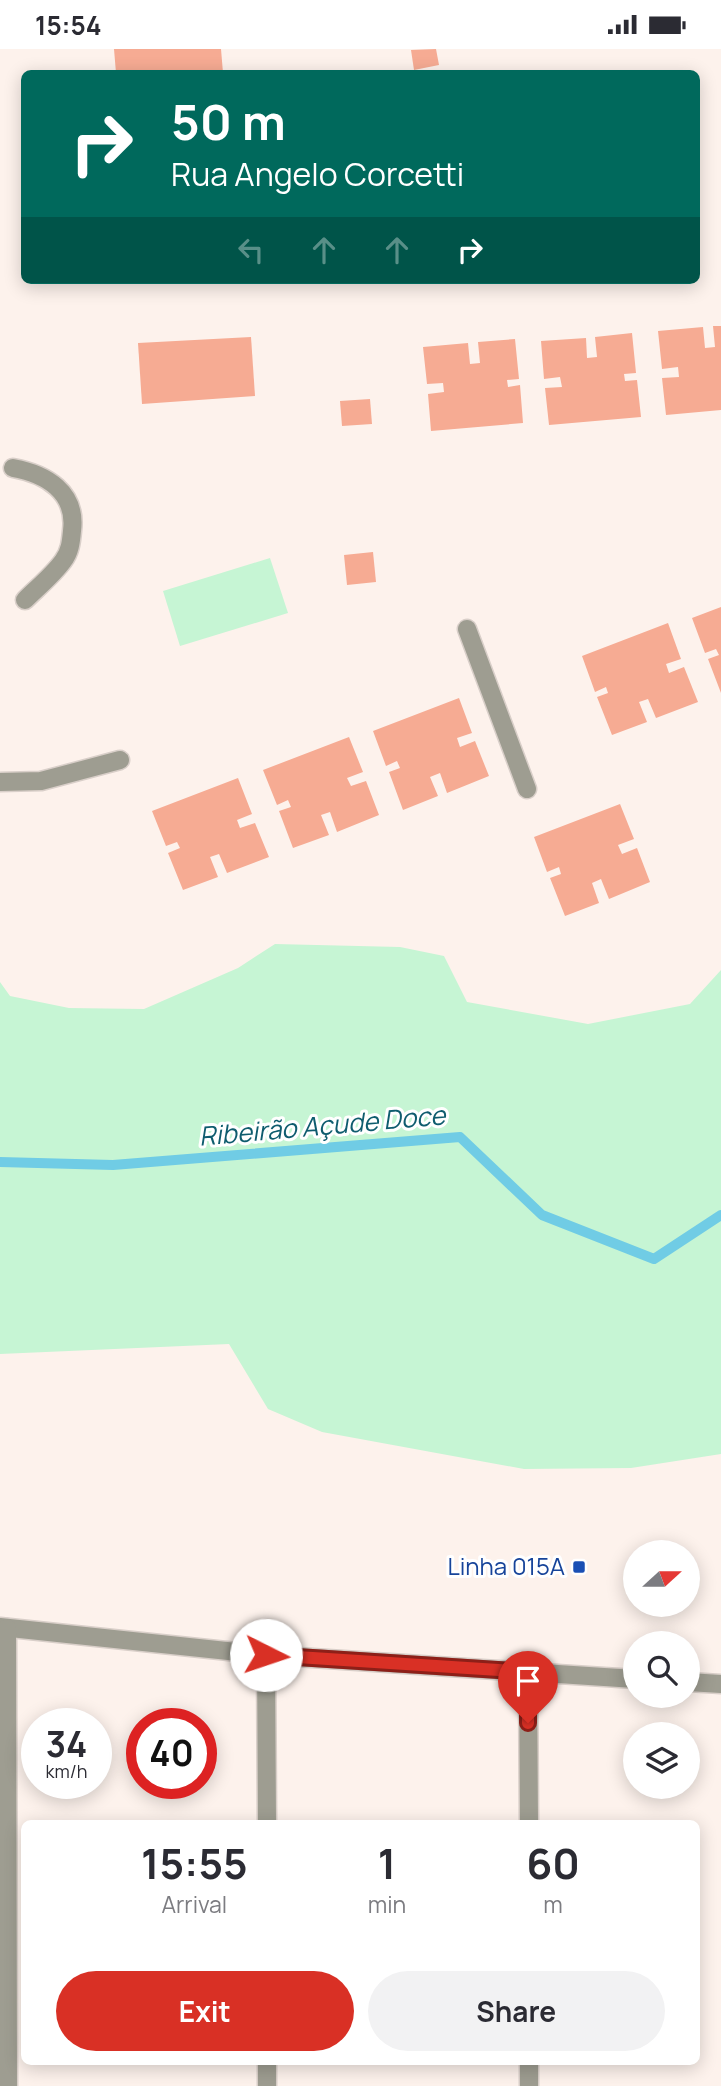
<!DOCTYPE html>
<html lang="en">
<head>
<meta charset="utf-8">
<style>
  :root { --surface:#fff; --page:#f2f2f3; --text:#2b2b33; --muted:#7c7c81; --accent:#d93025 }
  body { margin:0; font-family:Manrope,sans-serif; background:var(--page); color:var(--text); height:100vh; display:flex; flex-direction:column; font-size:26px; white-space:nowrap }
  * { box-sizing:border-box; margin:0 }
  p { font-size:23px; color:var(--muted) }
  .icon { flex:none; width:38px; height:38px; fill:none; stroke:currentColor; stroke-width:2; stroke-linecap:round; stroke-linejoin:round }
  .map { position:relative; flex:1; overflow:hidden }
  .side { position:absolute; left:21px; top:1771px; width:679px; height:245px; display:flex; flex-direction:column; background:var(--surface); border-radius:10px; box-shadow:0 4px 18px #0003 }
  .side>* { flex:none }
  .hud { position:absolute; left:21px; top:21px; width:679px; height:214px; border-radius:10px; box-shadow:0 4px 18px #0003; background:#00695c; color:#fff; overflow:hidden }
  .needle { width:46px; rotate:69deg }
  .tools { position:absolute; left:623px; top:1491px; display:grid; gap:14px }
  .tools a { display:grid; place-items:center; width:77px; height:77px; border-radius:50%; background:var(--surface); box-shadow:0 4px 18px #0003; font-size:35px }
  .speed { position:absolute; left:21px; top:1659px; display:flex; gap:14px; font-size:35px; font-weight:700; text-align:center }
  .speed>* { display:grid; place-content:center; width:91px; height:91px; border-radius:50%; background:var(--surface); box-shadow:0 4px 18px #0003; line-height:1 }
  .speed small { font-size:18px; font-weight:400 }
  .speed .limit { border:10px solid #d22; background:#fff; color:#111 }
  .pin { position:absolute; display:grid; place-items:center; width:60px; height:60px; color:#fff; margin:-72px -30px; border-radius:50% 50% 50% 0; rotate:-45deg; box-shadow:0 0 7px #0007 }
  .pin .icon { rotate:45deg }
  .me { position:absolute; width:77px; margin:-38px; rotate:94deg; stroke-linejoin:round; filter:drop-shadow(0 0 5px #0008) }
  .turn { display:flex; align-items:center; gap:24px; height:147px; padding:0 35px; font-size:32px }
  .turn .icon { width:91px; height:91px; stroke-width:2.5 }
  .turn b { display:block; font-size:49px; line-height:60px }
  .lanes { display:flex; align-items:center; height:66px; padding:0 35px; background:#0003; justify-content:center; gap:35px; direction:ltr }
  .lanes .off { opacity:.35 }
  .eta { display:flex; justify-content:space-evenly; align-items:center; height:119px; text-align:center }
  .eta b { font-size:42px; font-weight:700; line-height:49px }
  .action { display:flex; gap:14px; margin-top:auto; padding:14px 35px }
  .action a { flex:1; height:80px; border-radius:42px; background:var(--accent); color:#fff; font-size:28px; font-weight:700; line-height:80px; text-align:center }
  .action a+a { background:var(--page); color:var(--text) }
  .status { display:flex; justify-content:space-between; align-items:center; height:49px; padding:0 35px; background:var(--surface); direction:ltr }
  .status svg { height:19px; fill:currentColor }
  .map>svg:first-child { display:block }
  .green { fill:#c6f5d4 }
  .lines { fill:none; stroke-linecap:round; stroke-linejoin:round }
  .stream { stroke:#70cce5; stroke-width:10 }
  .building { fill:#f6ab93 }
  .minor-casing { stroke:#d9cfc9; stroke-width:21 }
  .minor { stroke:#9e9d91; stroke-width:18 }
  .route-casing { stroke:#8d1f18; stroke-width:18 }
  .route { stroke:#d93025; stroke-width:12 }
  .transit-dot { fill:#1a4fb4; stroke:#fff; stroke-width:2.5 }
  .labels { text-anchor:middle; stroke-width:6; stroke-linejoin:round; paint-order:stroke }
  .transit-label { font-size:24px; fill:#164399; stroke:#fff; text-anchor:end }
  .water-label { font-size:26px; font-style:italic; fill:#0e5c6e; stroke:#fff }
</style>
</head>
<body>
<div class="status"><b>15:54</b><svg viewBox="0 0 49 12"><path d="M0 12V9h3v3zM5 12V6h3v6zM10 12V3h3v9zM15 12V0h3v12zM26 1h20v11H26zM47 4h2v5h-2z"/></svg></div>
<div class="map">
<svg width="721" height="2037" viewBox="0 0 721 2037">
  <rect width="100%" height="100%" fill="#fdf2ec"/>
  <g class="green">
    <path d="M270,509L288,564L180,597L163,542Z"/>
    <path d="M275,895L400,898L444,907L467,953L588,975L690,955L721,921V1405L631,1419L524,1420L322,1383L268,1360L229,1295L0,1305V933L10,947L69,959L144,960L238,919Z"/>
  </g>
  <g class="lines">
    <path class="stream" d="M0,1113L113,1116L460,1088L542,1166L654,1210L721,1166"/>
  </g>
  <g class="building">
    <path d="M114,0H221L223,24H116Z"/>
    <path d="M436,0L439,16L414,21L411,1Z"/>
    <path d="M713,277H721V361L666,366L662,329L679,328L678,318L662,320L658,282L703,278L705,299L715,298Z"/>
    <path d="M632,284L636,324L624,325L625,332L637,331L641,368L549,376L545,339L562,338L560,328L544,330L541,292L586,289L587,309L597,308L595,288Z"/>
    <path d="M251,288L255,347L142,355L138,294Z"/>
    <path d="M515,290L519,330L507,331L508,338L520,336L523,374L431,382L428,345L444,343L443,334L427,335L423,298L468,294L470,315L480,314L478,293Z"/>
    <path d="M370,350L372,375L342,377L340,352Z"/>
    <path d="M373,503L376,533L347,536L344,506Z"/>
    <path d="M721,558V644L708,610L719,606L716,600L705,604L692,569Z"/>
    <path d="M668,574L681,610L666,615L669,624L684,618L698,653L656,669L648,650L639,653L647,673L612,686L597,648L608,644L606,638L595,643L582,607Z"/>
    <path d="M459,649L472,684L457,689L460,698L475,692L489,727L447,744L440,724L430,728L438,747L403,761L389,723L400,719L397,712L386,717L373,682Z"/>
    <path d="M349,688L363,723L347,729L351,737L366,732L379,766L337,783L330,763L321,766L329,786L293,799L279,762L291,758L288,751L277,756L263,721Z"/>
    <path d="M238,729L252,765L237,771L240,779L255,774L269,808L227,824L219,805L210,808L218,828L183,841L168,804L180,799L177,793L166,797L152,762Z"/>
    <path d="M620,755L634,790L618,796L622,805L637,799L650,833L609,850L601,830L592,834L599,854L565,867L550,829L561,825L559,818L547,823L534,788Z"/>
  </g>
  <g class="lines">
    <g class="minor-casing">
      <g id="minor">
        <path d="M13,419C46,425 77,443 72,482C71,493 70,503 63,512C53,526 37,539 25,551"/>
        <path d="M467,580L527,740"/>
        <path d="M0,733L41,732L120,711"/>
        <path d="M0,1578L266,1606L635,1630"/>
        <path d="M7,1579L8,2037"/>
        <path d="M266,1606L267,1774"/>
        <path d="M528,1623L529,1774"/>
        <path d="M688,1633L721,1635"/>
        <path d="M267,2012V2037"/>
        <path d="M529,2012V2037"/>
      </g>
    </g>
    <use href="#minor" class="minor"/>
  </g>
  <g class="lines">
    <g class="route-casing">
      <path id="route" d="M266,1606L528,1623V1674"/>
    </g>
    <use href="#route" class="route"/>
  </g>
  <rect class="transit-dot" x="572" y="1511" width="14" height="14" rx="3.5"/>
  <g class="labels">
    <g class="transit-label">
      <text x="565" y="1526">Linha 015A</text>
    </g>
    <g class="water-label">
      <text transform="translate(322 1077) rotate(-5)" y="9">Ribeirão Açude Doce</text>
    </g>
  </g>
</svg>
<div class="tools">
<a><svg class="needle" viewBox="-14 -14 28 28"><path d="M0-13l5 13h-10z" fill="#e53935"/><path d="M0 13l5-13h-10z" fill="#7c7c81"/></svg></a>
<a><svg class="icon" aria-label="search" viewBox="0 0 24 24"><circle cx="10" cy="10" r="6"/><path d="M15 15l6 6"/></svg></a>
<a><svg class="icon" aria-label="layers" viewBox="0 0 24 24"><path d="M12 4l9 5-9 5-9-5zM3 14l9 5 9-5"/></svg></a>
</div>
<div class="speed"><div>34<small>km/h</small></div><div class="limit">40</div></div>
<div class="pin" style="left:528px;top:1674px;background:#d93025"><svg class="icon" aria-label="arrive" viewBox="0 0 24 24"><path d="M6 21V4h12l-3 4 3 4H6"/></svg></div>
<svg class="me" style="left:266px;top:1606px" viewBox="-20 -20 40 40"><circle r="19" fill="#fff"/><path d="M0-13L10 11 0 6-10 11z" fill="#d93025"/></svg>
<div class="hud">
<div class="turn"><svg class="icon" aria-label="right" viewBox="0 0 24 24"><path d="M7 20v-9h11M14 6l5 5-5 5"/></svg><div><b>50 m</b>Rua Angelo Corcetti</div></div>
<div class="lanes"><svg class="icon off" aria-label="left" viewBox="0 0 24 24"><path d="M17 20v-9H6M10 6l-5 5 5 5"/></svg><svg class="icon off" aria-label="ahead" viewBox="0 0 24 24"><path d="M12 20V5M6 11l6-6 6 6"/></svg><svg class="icon off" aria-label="ahead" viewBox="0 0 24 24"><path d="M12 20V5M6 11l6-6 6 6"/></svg><svg class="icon" aria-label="right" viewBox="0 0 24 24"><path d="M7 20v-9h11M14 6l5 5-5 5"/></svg></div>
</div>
<section class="side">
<div class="eta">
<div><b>15:55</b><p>Arrival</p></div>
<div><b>1</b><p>min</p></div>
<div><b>60</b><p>m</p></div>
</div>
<div class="action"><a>Exit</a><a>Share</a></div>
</section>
</div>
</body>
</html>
